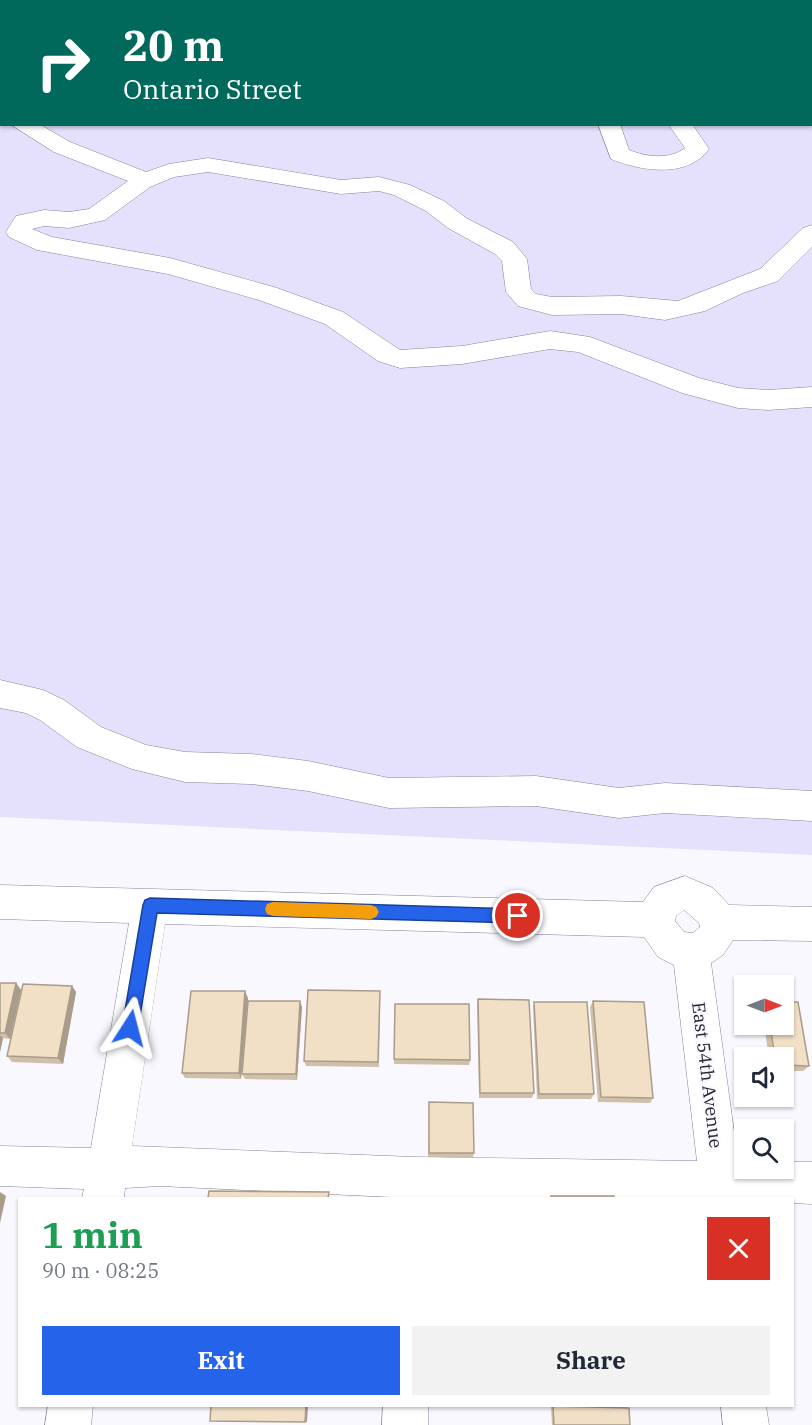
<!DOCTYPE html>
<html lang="en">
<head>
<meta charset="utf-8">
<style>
  :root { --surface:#fff; --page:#f2f2f3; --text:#1f2937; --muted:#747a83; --accent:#2563eb }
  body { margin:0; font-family:"IBM Plex Serif",serif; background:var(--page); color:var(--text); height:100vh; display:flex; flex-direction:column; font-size:22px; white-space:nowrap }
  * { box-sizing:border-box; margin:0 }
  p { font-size:20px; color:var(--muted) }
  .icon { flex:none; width:33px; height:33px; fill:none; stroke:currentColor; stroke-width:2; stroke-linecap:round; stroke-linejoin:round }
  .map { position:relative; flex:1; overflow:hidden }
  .details { position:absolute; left:18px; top:1197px; width:776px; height:210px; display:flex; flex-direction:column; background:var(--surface); border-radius:0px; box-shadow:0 2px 4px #0004 }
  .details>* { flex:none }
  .hud { position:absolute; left:0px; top:0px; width:813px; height:126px; box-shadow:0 2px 4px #0004; background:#00695c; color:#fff; overflow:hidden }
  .needle { width:39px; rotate:90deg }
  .tools { position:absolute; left:734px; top:975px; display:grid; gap:12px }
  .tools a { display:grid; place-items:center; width:60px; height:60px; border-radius:0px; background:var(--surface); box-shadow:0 2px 4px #0004; font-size:30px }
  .pin { position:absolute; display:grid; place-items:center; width:51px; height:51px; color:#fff; margin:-26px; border:3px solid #fff; border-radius:50%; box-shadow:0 2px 6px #0007 }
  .me { position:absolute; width:66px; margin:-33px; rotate:9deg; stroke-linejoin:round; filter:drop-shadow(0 0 4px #0008) }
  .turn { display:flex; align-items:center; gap:21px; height:126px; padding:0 24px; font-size:27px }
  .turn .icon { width:78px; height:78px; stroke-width:2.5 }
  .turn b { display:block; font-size:42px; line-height:51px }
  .round { display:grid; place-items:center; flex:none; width:63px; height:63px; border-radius:0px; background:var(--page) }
  .headline { display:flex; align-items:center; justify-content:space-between; height:102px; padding:0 24px }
  h1 { font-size:36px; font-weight:800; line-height:45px; color:#1e9e55 }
  .cta { display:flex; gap:12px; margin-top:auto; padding:12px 24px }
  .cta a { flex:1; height:69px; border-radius:0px; background:var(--accent); color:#fff; font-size:24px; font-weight:800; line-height:69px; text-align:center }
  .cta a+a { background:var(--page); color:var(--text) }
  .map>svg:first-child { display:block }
  .green { fill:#e5e1fd; fill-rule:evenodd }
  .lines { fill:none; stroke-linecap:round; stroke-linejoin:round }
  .minor-casing { stroke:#86829c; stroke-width:1 }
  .minor { fill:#fff; fill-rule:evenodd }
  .wall { fill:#cfc0aa }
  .shaded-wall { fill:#a99c8b }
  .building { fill:#f1dfc6; stroke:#a99c8b; stroke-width:1.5 }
  .route { fill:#2563eb; stroke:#184099; stroke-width:1.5 }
  .slow { fill:#f59e0b }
  .labels { text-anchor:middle; stroke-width:4.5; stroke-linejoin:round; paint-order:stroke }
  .street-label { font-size:18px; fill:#272630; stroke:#f9f8fe }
</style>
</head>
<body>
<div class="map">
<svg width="812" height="1425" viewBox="0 0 812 1425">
  <rect width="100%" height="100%" fill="#f9f8fe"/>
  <path class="green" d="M0,0H812V855L0,817ZM2,2H812V124H2Z"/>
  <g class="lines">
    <g class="minor-casing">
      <g id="minor">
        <path d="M55,0H77L78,2H56Z"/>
        <rect x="445" y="0" width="20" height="2"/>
        <path d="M505,0H526L527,2H506Z"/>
        <path d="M10,124H39L70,142L146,172L169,164L208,158L341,180L379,177L410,185L444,201L466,218L513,242L527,259L531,289L536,294L552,297L621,296L678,301L760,269L803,228L812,225V247L778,281L743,293L705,311L665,320L621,314L552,315L518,306L506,292L502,261L495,254L448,228L426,211L394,195L379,191L341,194L208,172L174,177L150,187L105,220L69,228L44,226L32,229L52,237L170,258L277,288L343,312L400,350L462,346L550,331L590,337L699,378L738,388L768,390L812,387V407L768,410L738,408L682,393L578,352L550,349L462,364L400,368L378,361L325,324L259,300L168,274L37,250L9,237L6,232L16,216L44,210L69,212L89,209L128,181L54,152Z"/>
        <path d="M598,124H620L629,150C647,157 669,160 685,148L668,124H692L709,149C688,179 640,171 611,159Z"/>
        <path d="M0,680L43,690L64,700L101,727L146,745L185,752L251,754L308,761L389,778L536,776L619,788L665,783L812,791V821L665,813L619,818L536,806L389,808L308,791L251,784L185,782L132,769L77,747L40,720L26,713L0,708Z"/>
        <path d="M685,876L713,888L729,905L812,907V941L733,940L723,955L711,963L738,1161L744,1162V1168H783V1162H812V1204L792,1203V1198H412L160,1186L125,1188L124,1198H82L84,1189L0,1186V1146L91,1148L129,923L0,919V885L643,902L654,887ZM684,910L699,923L700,927L693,933L684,932L675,921L676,916ZM165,924L644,937L658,957L674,965L697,1161L414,1157L132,1146Z"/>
        <path d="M48,1406H93L91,1425H45Z"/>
        <path d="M383,1406H428V1425H382Z"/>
        <path d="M721,1406H766L769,1425H723Z"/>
      </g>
    </g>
    <use href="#minor" class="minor"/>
  </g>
  <g class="wall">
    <path d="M0,983H16L21,990L10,1039L3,1038L0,1052Z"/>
    <path d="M72,986L76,992L63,1064L12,1062L7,1056Z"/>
    <path d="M380,997L379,1067L306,1066L304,1061Z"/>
    <path d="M248,998L241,1079L185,1078L182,1073Z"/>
    <path d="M478,999L534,1093L532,1098H479L477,1005Z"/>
    <path d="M593,1001L653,1098L650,1103L598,1102L590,1007Z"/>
    <path d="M534,1002L594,1094L591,1099H537L533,1008Z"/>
    <path d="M395,1004L470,1060L469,1065L394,1064Z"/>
    <path d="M302,1007L297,1080L245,1079L242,1074Z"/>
    <path d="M764,1024H783L809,1066L803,1071H783V1058H769Z"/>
    <path d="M429,1102L474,1153L473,1157H428Z"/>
    <path d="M553,1406L630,1425H552L551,1407Z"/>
  </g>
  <g class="shaded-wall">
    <path d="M16,983L21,990L10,1039L5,1033Z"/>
    <path d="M72,986L76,992L63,1064L58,1058Z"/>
    <path d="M245,991L248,998L241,1079L239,1073Z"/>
    <path d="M300,1001L302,1007L297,1080L296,1074Z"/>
    <path d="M0,1035L3,1038L0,1052Z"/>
    <path d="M0,1192L6,1196L0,1223Z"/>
    <path d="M306,1406H308L307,1422H305Z"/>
  </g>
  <g class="building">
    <path d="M0,983H16L5,1033H0Z"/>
    <path d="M23,984L72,986L58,1058L7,1056Z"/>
    <path d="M308,990L380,991L378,1062L304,1061Z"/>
    <path d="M191,991H245L239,1073H182Z"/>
    <path d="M478,999L529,1000L534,1093H480Z"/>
    <path d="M248,1001H300L296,1074H242Z"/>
    <path d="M593,1001L644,1002L653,1098L601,1097Z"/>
    <path d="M534,1002H587L594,1094H539Z"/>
    <path d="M783,1002H798L809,1066L783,1065V1058H775L770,1024H783Z"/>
    <path d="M395,1004H469L470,1060L394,1059Z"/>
    <path d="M429,1102L473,1103L474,1153H429Z"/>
    <path d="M209,1191L329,1192L328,1198H208Z"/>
    <rect x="551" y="1196" width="63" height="2"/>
    <path d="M211,1406H306L305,1422L210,1421Z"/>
    <path d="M553,1406L629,1408L630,1425H554Z"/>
  </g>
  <path class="route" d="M150,898L518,909L523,911L526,916L523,921L518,923L157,913L138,1028L136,1034L130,1036L125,1034L122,1028L143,905L145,900Z"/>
  <path class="slow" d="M273,902L371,905L376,907L379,912L376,917L371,919L273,916L267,914L265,909L267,904Z"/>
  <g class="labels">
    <g class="street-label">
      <text transform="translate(707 1075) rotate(83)" y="6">East 54th Avenue</text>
    </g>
  </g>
</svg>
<div class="tools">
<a><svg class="needle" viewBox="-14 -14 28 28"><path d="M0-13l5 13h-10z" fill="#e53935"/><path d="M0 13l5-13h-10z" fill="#747a83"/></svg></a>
<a><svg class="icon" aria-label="sound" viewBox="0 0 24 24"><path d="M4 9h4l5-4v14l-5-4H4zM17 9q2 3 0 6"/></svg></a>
<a><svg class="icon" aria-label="search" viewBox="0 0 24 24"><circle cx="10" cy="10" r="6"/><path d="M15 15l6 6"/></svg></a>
</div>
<div class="pin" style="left:518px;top:916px;background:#d93025"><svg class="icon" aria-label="arrive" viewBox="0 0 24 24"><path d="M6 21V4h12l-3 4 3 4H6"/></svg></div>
<svg class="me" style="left:130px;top:1028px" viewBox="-20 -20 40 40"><path d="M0-17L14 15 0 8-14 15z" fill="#2563eb" stroke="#fff" stroke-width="4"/></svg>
<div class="hud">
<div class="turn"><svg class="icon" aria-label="right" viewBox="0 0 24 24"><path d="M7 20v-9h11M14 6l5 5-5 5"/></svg><div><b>20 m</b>Ontario Street</div></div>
</div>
<section class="details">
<div class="headline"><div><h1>1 min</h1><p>90 m · 08:25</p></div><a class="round" style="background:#d93025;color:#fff"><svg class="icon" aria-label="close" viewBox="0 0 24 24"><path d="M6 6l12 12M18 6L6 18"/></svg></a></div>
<div class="cta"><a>Exit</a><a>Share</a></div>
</section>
</div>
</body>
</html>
